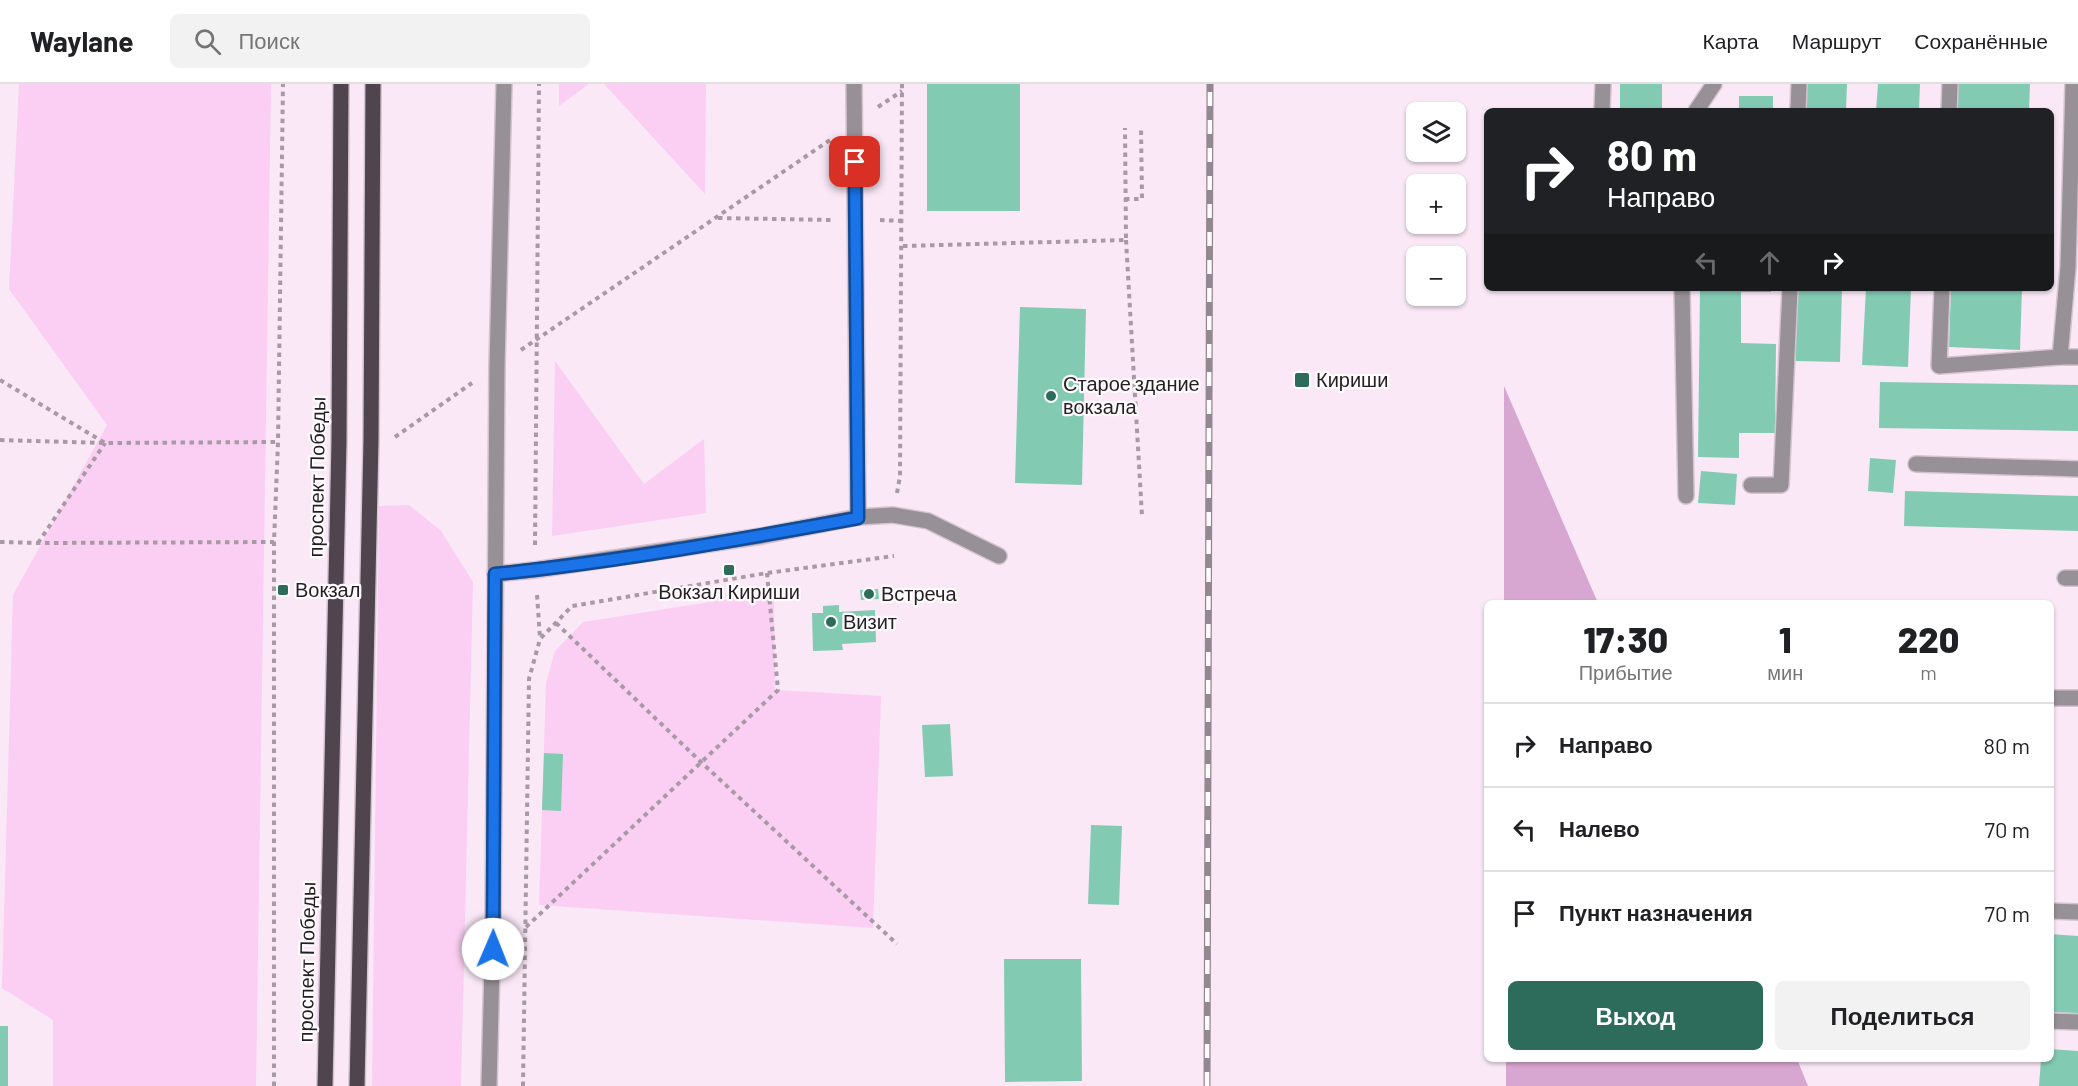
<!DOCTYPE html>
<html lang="ru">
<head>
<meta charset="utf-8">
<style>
  :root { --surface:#fff; --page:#f2f2f2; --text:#202124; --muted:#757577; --line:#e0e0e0; --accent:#2d6c5a }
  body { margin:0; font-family:Barlow,sans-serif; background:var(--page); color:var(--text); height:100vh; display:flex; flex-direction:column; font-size:22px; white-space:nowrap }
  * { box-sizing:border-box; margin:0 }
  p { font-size:20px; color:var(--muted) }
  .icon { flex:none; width:33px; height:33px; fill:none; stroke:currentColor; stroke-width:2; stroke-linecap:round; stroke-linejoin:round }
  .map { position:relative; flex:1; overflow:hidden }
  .side { position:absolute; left:1484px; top:516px; width:570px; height:462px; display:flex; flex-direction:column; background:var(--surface); border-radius:9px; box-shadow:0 2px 4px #0004 }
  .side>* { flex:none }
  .guide { position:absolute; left:1484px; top:24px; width:570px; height:183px; border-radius:9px; box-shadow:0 2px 4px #0004; background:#202124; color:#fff; overflow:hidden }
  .tools { position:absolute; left:1406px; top:18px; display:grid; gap:12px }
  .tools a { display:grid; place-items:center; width:60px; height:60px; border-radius:9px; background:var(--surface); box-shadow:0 2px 4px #0004; font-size:30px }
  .pin { position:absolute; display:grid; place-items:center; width:51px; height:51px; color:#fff; margin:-26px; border-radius:12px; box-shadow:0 3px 9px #0006 }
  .me { position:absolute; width:66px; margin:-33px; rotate:1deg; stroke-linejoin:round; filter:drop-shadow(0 0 4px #0008) }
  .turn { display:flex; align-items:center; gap:21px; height:126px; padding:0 24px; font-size:27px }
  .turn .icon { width:78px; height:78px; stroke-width:2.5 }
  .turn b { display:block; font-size:42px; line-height:51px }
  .lanes { display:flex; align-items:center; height:57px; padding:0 24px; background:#0003; justify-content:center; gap:30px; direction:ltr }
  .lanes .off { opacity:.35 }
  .eta { display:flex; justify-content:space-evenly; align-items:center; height:102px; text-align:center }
  .eta b { font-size:36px; font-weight:800; line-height:42px }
  .cta { display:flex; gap:12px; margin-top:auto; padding:12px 24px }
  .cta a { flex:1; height:69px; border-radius:9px; background:var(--accent); color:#fff; font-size:24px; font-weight:800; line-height:69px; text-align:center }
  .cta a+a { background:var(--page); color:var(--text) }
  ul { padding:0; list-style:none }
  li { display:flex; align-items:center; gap:18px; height:84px; padding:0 24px; border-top:2px solid var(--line) }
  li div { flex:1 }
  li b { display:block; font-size:22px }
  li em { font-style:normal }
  header { display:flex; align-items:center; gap:36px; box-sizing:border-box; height:84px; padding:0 30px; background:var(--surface); border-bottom:2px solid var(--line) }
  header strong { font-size:28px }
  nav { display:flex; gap:33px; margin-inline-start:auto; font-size:21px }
  .search { width:420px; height:54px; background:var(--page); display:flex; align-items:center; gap:15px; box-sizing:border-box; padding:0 21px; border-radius:9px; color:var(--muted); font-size:22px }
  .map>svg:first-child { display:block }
  .green { fill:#facff3 }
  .forest { fill:#d8a7d1 }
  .building { fill:#83cab3 }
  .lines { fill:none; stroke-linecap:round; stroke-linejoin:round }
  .minor-casing { stroke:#d4c4d1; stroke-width:18 }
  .major-casing { stroke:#d4c4d1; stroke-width:18 }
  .path { stroke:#a79aa5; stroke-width:4; stroke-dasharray:4.5 4.5; stroke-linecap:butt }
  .minor { stroke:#979096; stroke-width:15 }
  .major { stroke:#50444e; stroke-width:15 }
  .rail-casing { stroke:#938791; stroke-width:7 }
  .rail { stroke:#fefbfd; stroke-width:4.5; stroke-dasharray:14; stroke-linecap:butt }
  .route-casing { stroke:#114b97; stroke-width:15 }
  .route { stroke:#1a73e8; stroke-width:10 }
  .poi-dot { fill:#2d6c5a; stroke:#fefbfd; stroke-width:2 }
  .labels { text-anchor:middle; stroke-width:4.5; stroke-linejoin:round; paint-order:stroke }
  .poi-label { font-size:20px; fill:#251e23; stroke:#fefbfd; text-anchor:start }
  .street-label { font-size:20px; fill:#251e23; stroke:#fefbfd }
</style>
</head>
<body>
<header>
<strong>Waylane</strong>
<div class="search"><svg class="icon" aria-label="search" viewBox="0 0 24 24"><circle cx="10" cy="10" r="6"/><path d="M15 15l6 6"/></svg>Поиск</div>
<nav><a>Карта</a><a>Маршрут</a><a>Сохранённые</a></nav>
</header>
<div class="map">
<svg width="2078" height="1002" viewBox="0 0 2078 1002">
  <rect width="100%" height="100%" fill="#fae8f7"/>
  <g class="green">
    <path d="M19,0H271L256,1002H53V936L2,904L13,511L107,341L9,205Z"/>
    <path d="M559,0H589L559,22Z"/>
    <path d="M604,0H706L705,110Z"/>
    <path d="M555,277L644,400L704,355L706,429L552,452Z"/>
    <path d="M409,421L441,447L473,498L461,1002H372L379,422Z"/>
    <path d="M774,508L775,606L881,612L873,844L539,821L546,599L555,567L583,538Z"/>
  </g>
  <g class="forest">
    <path d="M1504,302L1598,519H1504Z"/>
    <path d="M1506,975H1797L1808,1002H1506Z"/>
  </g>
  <g class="building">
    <rect x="927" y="0" width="93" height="127"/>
    <rect x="1620" y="0" width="42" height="27"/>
    <path d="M1804,0H1847L1846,27H1802Z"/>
    <path d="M1878,0H1920L1919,27H1876Z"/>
    <path d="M1958,0H2030L2029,27H1957Z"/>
    <rect x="1739" y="12" width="34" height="15"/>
    <path d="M1700,204H1771V208H1741V259L1776,260L1775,349H1739V374L1698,373Z"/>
    <path d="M1796,204H1842L1840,278L1796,277Z"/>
    <path d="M1866,204H1911L1908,283L1862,281Z"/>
    <path d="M1951,204H2022L2020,266L1949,263Z"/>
    <path d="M1020,223L1086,225L1082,401L1015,399Z"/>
    <path d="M1880,298L2078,301V347L1879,344Z"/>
    <path d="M1870,374L1896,376L1893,409L1868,407Z"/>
    <path d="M1701,387L1737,390L1735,421L1698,419Z"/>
    <path d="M1905,407L2078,412V447L1904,442Z"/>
    <path d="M878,505L879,515L861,516L860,506Z"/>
    <path d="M839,521V528L875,526L876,558L842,560L843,566L813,567L812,529H823V522Z"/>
    <path d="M950,640L953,692L925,693L922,641Z"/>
    <path d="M544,669L563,670L561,727L542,726Z"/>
    <path d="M1091,741L1122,742L1119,821L1088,820Z"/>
    <path d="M2050,850L2078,852V929L2050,928Z"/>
    <path d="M1004,875H1081L1082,997L1005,998Z"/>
    <rect x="0" y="942" width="8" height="60"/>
    <path d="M2050,965L2078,967V1002H2039L2041,975H2050Z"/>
  </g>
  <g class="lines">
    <g class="minor-casing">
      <g id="minor">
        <path d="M1602,25L1603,0"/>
        <path d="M1696,27L1714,0"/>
        <path d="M1798,27L1799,0"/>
        <path d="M1949,27L1950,0"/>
        <path d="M1682,204L1686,412"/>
        <path d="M1942,204L1939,282L2060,273H2078"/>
        <path d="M2060,273L2068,183L2073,0"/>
        <path d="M1916,380L2078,385"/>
        <path d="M1751,401H1781L1790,204"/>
        <path d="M858,433L893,431L928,437L999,472"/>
        <path d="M495,490L535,486L762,452L858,433L854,0"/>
        <path d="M2065,494H2078"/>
        <path d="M2050,614H2078"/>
        <path d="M2050,827L2078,828"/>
        <path d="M2050,937L2078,938"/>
        <path d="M489,1002L493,842L497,282L504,0"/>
      </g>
    </g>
    <g class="major-casing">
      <g id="major">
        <path d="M325,1002L339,357L341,0"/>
        <path d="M357,1002L371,356L373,0"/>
      </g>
    </g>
    <g class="path">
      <path d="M878,23L902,7"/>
      <path d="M1125,115H1142L1141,44"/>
      <path d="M718,134L833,136"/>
      <path d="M880,136L903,137"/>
      <path d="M1126,156L1142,432"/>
      <path d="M903,162L1126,156L1125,44"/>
      <path d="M521,266L830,56"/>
      <path d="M0,296L105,359L278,358"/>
      <path d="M395,353L472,299"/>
      <path d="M0,356L105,359"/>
      <path d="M897,409L900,392L902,0"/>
      <path d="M0,458L38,459L274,458"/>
      <path d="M38,459L105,359"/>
      <path d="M535,461L539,0"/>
      <path d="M537,511L540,554"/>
      <path d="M556,539L702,679L897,860"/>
      <path d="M526,843L778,606L767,489"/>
      <path d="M274,1002V458L278,358L283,0"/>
      <path d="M523,1002L529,595L540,555L572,522L767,489L894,472"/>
    </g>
    <use href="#minor" class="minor"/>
    <use href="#major" class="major"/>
    <g class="rail-casing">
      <path id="rail" d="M1207,1002L1210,0"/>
    </g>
    <use href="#rail" class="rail"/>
  </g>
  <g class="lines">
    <g class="route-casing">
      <path id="route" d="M493,865L495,490C616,478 737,456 858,434L855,78"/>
    </g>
    <use href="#route" class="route"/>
  </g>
  <g class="poi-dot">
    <rect x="1294" y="288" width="16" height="16" rx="3"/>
    <circle cx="1051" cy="312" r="6"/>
    <rect x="723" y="480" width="12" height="12" rx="3"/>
    <rect x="277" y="500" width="12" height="12" rx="3"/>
    <circle cx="869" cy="510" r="6"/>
    <circle cx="831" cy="538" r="6"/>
  </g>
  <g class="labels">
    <g class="poi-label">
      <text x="1316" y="303">Кириши</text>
      <text x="1063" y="307">Старое здание<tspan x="1063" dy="23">вокзала</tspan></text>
      <text x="295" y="513">Вокзал</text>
      <text x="729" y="515" text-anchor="middle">Вокзал Кириши</text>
      <text x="881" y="517">Встреча</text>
      <text x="843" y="545">Визит</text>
    </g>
    <g class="street-label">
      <text transform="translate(317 393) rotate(-89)" y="7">проспект Победы</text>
      <text transform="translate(307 878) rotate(-89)" y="7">проспект Победы</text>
    </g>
  </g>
</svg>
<div class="tools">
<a><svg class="icon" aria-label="layers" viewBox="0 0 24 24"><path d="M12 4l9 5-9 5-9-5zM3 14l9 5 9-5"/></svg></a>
<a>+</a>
<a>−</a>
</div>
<div class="pin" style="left:855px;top:78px;background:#d93025"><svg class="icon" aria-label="arrive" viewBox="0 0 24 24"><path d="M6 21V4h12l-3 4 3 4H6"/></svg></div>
<svg class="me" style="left:493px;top:865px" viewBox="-20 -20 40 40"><circle r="19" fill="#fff"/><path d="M0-13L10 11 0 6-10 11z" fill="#1a73e8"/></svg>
<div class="guide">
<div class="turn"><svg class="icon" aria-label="right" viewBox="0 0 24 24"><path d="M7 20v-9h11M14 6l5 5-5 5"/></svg><div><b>80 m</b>Направо</div></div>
<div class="lanes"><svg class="icon off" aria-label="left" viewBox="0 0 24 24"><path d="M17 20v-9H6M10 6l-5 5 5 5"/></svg><svg class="icon off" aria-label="ahead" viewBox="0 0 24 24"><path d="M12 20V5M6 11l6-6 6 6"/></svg><svg class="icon" aria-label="right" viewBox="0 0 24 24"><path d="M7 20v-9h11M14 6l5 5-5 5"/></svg></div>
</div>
<section class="side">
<div class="eta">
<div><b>17:30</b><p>Прибытие</p></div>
<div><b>1</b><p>мин</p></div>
<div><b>220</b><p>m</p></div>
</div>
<ul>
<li><svg class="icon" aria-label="right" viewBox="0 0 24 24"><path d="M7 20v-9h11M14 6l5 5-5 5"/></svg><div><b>Направо</b></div><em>80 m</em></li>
<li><svg class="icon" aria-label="left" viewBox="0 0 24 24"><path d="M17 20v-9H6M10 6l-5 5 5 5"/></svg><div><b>Налево</b></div><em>70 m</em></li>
<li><svg class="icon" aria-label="arrive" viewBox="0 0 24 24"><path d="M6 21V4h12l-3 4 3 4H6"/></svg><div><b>Пункт назначения</b></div><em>70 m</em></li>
</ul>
<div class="cta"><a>Выход</a><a>Поделиться</a></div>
</section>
</div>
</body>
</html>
